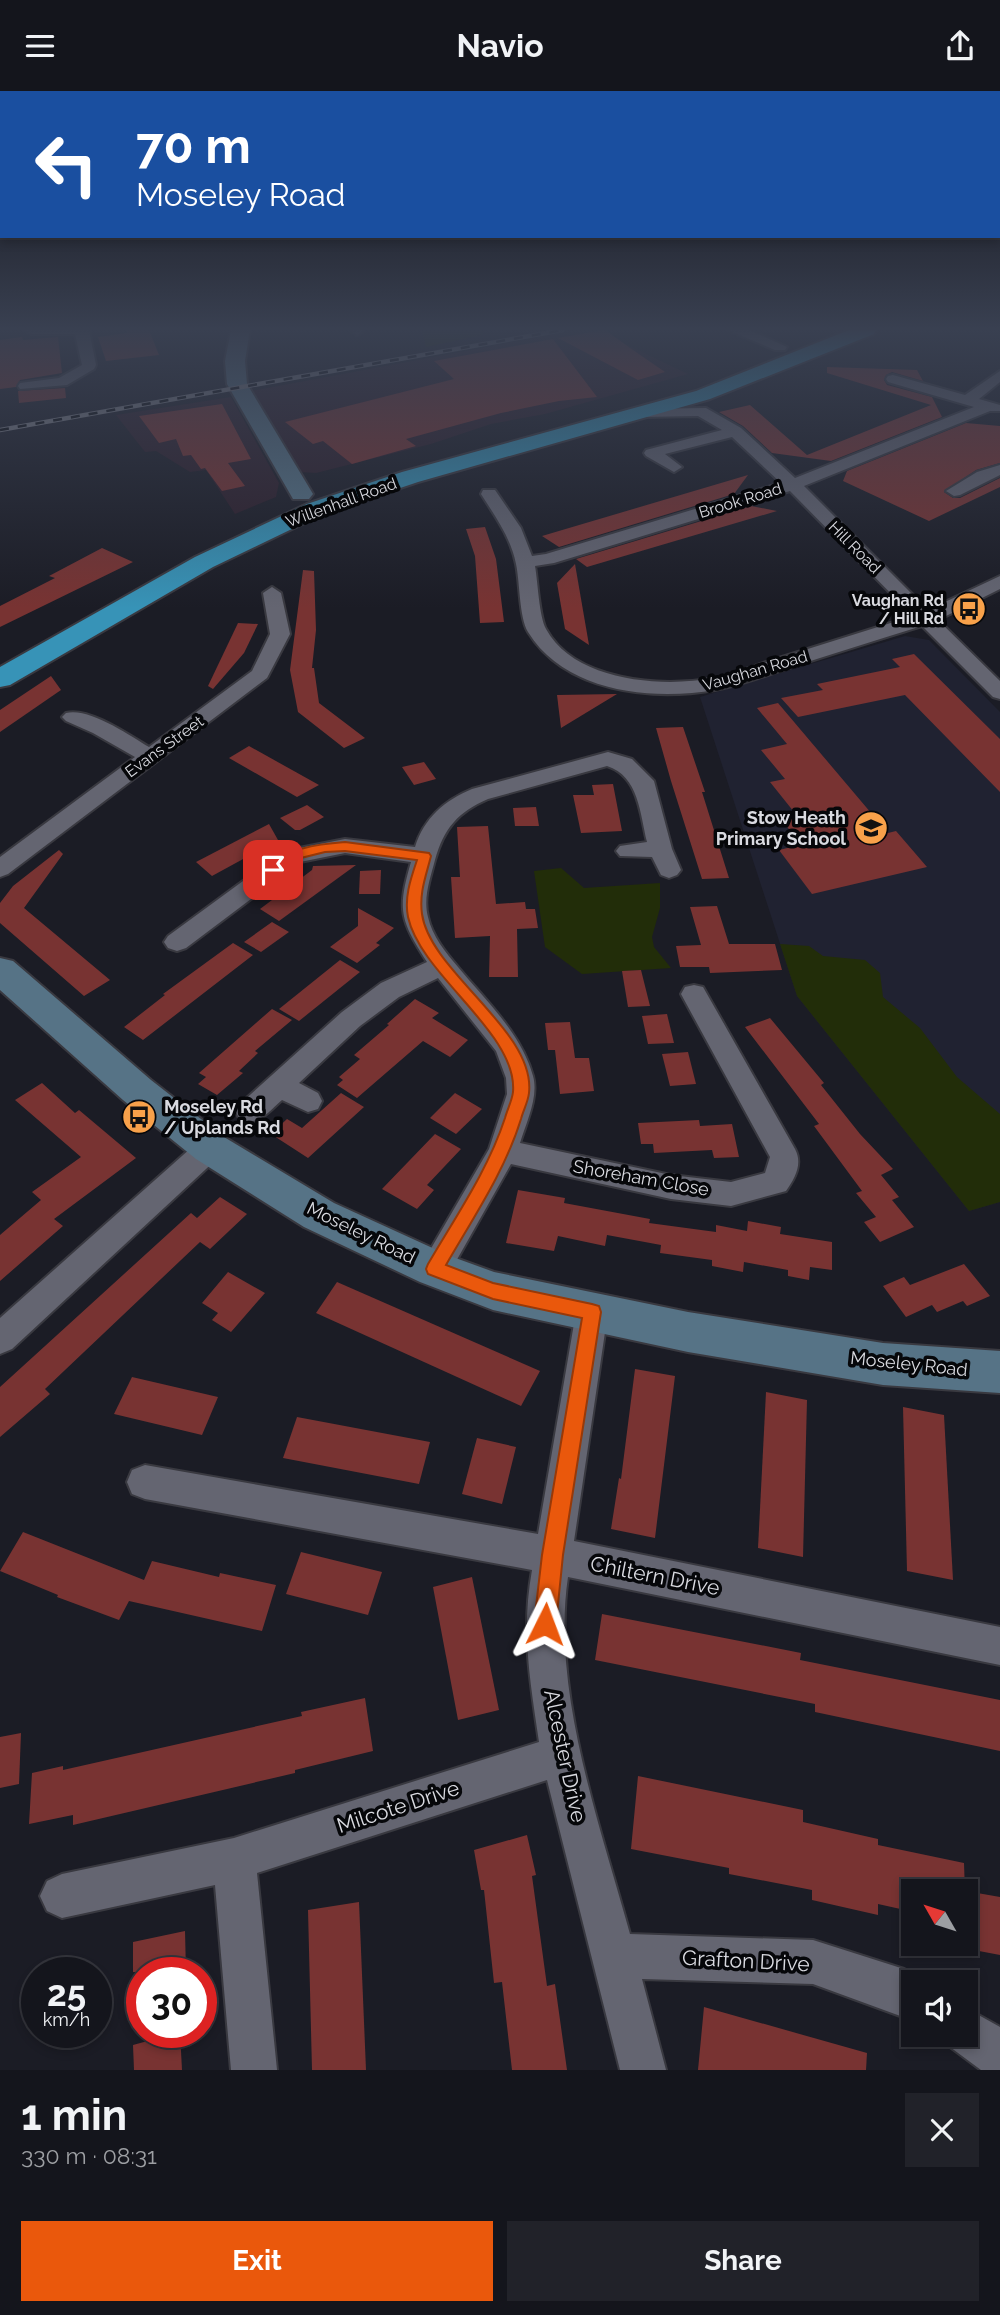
<!DOCTYPE html>
<html lang="en">
<head>
<meta charset="utf-8">
<style>
  :root { --surface:#14151c; --page:#212229; --text:#f1f3f6; --muted:#9d9fa3; --line:#33343b; --accent:#ea580c }
  body { margin:0; font-family:Raleway,sans-serif; background:var(--page); color:var(--text); height:100vh; display:flex; flex-direction:column; font-size:26px; white-space:nowrap }
  * { box-sizing:border-box; margin:0 }
  p { font-size:23px; color:var(--muted) }
  .icon { flex:none; width:38px; height:38px; fill:none; stroke:currentColor; stroke-width:2; stroke-linecap:round; stroke-linejoin:round }
  .map { position:relative; height:1979px; overflow:hidden }
  .side { display:flex; flex-direction:column; background:var(--surface); flex:1 }
  .side>* { flex:none }
  .hud { position:absolute; left:0px; top:0px; width:1001px; height:147px; box-shadow:0 4px 10px #0003,0 0 0 2px var(--line); background:#1a4fa0; color:#fff; overflow:hidden }
  .needle { width:46px; rotate:309deg }
  .buttons { position:absolute; left:901px; top:1788px; display:grid; gap:14px }
  .buttons a { display:grid; place-items:center; width:77px; height:77px; border-radius:0px; background:var(--surface); box-shadow:0 4px 10px #0003,0 0 0 2px var(--line); font-size:35px }
  .speed { position:absolute; left:21px; top:1866px; display:flex; gap:14px; font-size:35px; font-weight:700; text-align:center }
  .speed>* { display:grid; place-content:center; width:91px; height:91px; border-radius:50%; background:var(--surface); box-shadow:0 4px 10px #0003,0 0 0 2px var(--line); line-height:1 }
  .speed small { font-size:18px; font-weight:400 }
  .speed .limit { border:10px solid #d22; background:#fff; color:#111 }
  .pin { position:absolute; display:grid; place-items:center; width:60px; height:60px; color:#fff; margin:-30px; border-radius:14px; box-shadow:0 4px 10px #0006 }
  .me { position:absolute; width:77px; margin:-38px; rotate:3deg; stroke-linejoin:round; filter:drop-shadow(0 0 5px #0008) }
  .turn { display:flex; align-items:center; gap:24px; height:147px; padding:0 21px; font-size:32px }
  .turn .icon { width:91px; height:91px; stroke-width:2.5 }
  .turn b { display:block; font-size:49px; line-height:60px }
  .round { display:grid; place-items:center; flex:none; width:74px; height:74px; border-radius:0px; background:var(--page) }
  .overview { display:flex; align-items:center; justify-content:space-between; height:119px; padding:0 21px }
  h1 { font-size:42px; font-weight:700; line-height:52px }
  .cta { display:flex; gap:14px; margin-top:auto; padding:14px 21px }
  .cta a { flex:1; height:80px; border-radius:0px; background:var(--accent); color:#fff; font-size:28px; font-weight:700; line-height:80px; text-align:center }
  .cta a+a { background:var(--page); color:var(--text) }
  header { display:flex; justify-content:space-between; align-items:center; height:91px; padding:0 21px; background:var(--surface); font-size:32px; font-weight:700 }
  .map>svg:first-child { display:block }
  .built { fill:#202231 }
  .industrial { fill:#2d1e2a }
  .green { fill:#222d09 }
  .building { fill:#783332 }
  .lines { fill:none; stroke-linecap:round; stroke-linejoin:round }
  .street-casing { stroke:#393940; stroke-width:4 }
  .secondary-casing { stroke:#393940; stroke-width:4 }
  .highway-casing { stroke:#393940; stroke-width:4 }
  .street { fill:#646571; fill-rule:evenodd }
  .secondary { fill:#567386; fill-rule:evenodd }
  .highway { fill:#3793b7; fill-rule:evenodd }
  .rail-casing { stroke:#83848b; stroke-width:4.5 }
  .rail { stroke:#06070a; stroke-width:2.5; stroke-dasharray:9; stroke-linecap:butt }
  .route { fill:#ea580c; stroke:#983908; stroke-width:2 }
  .labels { text-anchor:middle; stroke-width:7; stroke-linejoin:round; paint-order:stroke }
  .far-street-label { font-size:16px; fill:#d9dae0; stroke:#06070a }
  .far-poi-label { font-size:16px; font-weight:bold; fill:#d9dae0; stroke:#06070a; text-anchor:end }
  .poi-label { font-size:18px; font-weight:bold; fill:#d9dae0; stroke:#06070a; text-anchor:end }
  .street-label { font-size:18px; fill:#d9dae0; stroke:#06070a }
  .near-street-label { font-size:21px; fill:#d9dae0; stroke:#06070a }
</style>
</head>
<body>
<header><svg class="icon" aria-label="menu" viewBox="0 0 24 24"><path d="M4 6h16M4 12h16M4 18h16"/></svg>Navio<svg class="icon" aria-label="share" viewBox="0 0 24 24"><path d="M12 15V3M7 8l5-5 5 5M5 13v7h14v-7"/></svg></header>
<div class="map">
<svg width="1000" height="1979" viewBox="0 0 1000 1979">
  <rect width="100%" height="100%" fill="#1b1c25"/>
  <path class="built" d="M905,545L929,549L1000,621V1111L969,1120L797,905L700,606Z"/>
  <g class="industrial">
    <path d="M578,239H605L623,252L688,283L545,323L491,333L431,353L316,382L298,381L251,300Z"/>
    <path d="M231,306L279,392L276,406L235,423L206,379L190,381L156,360L145,361L116,324Z"/>
  </g>
  <g class="green">
    <path d="M422,239H484L482,244L426,256Z"/>
    <path d="M561,777L584,797L660,792V817L652,846L654,856L671,877L582,883L545,856L534,780Z"/>
    <path d="M780,853L809,855L823,865L865,869L880,882L883,906L920,937L957,986L1000,1023V1111L969,1120L797,905Z"/>
  </g>
  <g class="building">
    <path d="M126,239H149L159,264L106,270L98,246L127,242Z"/>
    <path d="M605,239L633,259L665,281L638,289L558,247Z"/>
    <path d="M22,246L23,249L58,246L62,282L20,289L16,296L0,298V249Z"/>
    <path d="M553,248L597,306L559,310L501,322L406,348L416,355L352,373L323,350L313,353L285,331L454,288L434,270Z"/>
    <path d="M827,276L917,279L923,290L892,281L886,284L884,289L887,294L932,306L942,326L831,370L772,362L743,335L719,321L750,314L807,364L931,314L827,282Z"/>
    <path d="M65,297L66,307L19,312L18,300Z"/>
    <path d="M222,313L251,368L228,372L245,395L222,400L205,377L201,378L191,364L183,365L176,348L159,352L139,325Z"/>
    <path d="M966,332L1000,335V372L976,379L944,401L953,407H960L1000,387V396L929,430L843,390L847,380Z"/>
    <path d="M748,384L734,403L559,456L542,445Z"/>
    <path d="M751,415L777,420L587,476L576,468Z"/>
    <path d="M485,436L496,468L504,531L480,532L475,465L466,438Z"/>
    <path d="M102,457L133,471L0,536V515L55,487L49,485Z"/>
    <path d="M575,473L589,554L565,538L557,492Z"/>
    <path d="M303,479L314,480L316,539L312,577H314L319,612L365,647L344,657L298,621L290,579Z"/>
    <path d="M238,532L258,533L244,562L213,598L208,595Z"/>
    <path d="M914,563L1000,648V701L905,604L798,626L781,607L823,599L817,593L900,576L892,568Z"/>
    <path d="M51,585L61,599L0,641V619Z"/>
    <path d="M617,603L561,637L557,604Z"/>
    <path d="M778,612L888,742L896,740L927,776L812,803L779,759L800,754L779,724L794,721L770,691L785,688L761,659L787,653L757,617Z"/>
    <path d="M683,636L705,701H702L729,787L702,788L671,690L656,637Z"/>
    <path d="M249,655L319,694L297,706L229,667Z"/>
    <path d="M424,671L436,688L414,694L402,676Z"/>
    <path d="M613,693L622,740L581,742L573,704H594L592,694Z"/>
    <path d="M307,714L324,726L300,739H295L280,727Z"/>
    <path d="M536,716L539,735H515L513,717Z"/>
    <path d="M269,733L278,749L212,785L196,771Z"/>
    <path d="M488,735L496,813L525,811L526,818H535L538,837L517,838L518,886H489L490,845L455,847L451,786H460L457,736Z"/>
    <path d="M59,759L63,763L24,817L110,889L84,905L0,832V812L13,795Z"/>
    <path d="M356,774L279,830L260,818L312,779L313,775Z"/>
    <path d="M381,779L380,803H359L360,780Z"/>
    <path d="M717,815L729,853H775L782,879L710,882L709,876H680L676,855L701,854L690,816Z"/>
    <path d="M358,817L394,837L376,852L380,854L357,872L330,856L358,835Z"/>
    <path d="M272,831L289,841L261,861L244,851Z"/>
    <path d="M233,852L253,864L143,949L124,936L165,904L163,903Z"/>
    <path d="M340,869L360,881L299,930L279,918Z"/>
    <path d="M641,879L650,915L628,916L622,880Z"/>
    <path d="M415,908L439,922L432,927L468,949L450,966L423,950L357,1007L337,994L343,989L339,986L360,968L354,964L389,934L387,933Z"/>
    <path d="M272,918L292,929L255,960L258,962L239,980L243,982L217,1004L198,993L206,986L199,982Z"/>
    <path d="M667,923L674,952L648,953L642,925Z"/>
    <path d="M770,927L824,992L821,994L860,1043L893,1078L881,1084L899,1106L892,1109L914,1136L880,1151L864,1131L876,1126L856,1102L862,1100L814,1035L819,1033L745,936Z"/>
    <path d="M570,931L575,967H589L594,1000L560,1003L555,959H548L545,932Z"/>
    <path d="M688,961L696,993L670,995L662,963Z"/>
    <path d="M42,992L75,1022L79,1019L136,1067L54,1128L63,1135L0,1190V1144L41,1109L32,1101L81,1066L15,1009Z"/>
    <path d="M341,1002L364,1016L308,1067L271,1043L287,1028L302,1037Z"/>
    <path d="M455,1002L482,1018L456,1043L430,1027Z"/>
    <path d="M699,1029L700,1035L732,1033L739,1066L714,1067L712,1059L654,1062L653,1053H641L638,1032Z"/>
    <path d="M435,1043L461,1058L427,1094L434,1099L417,1118L382,1098Z"/>
    <path d="M518,1099L565,1107L564,1112L650,1128L649,1132L716,1141V1134L747,1140L748,1130L781,1136L780,1143L832,1151V1179L810,1176L809,1189L788,1185V1179L744,1171L743,1181L712,1175V1169L660,1162L661,1154L607,1144L605,1155L558,1145L554,1160L506,1152Z"/>
    <path d="M220,1106L247,1123L210,1158L200,1151L45,1298L50,1303L0,1346V1296L191,1122L197,1127Z"/>
    <path d="M964,1173L990,1205L967,1215L963,1210L937,1221L932,1214L906,1226L883,1195L904,1186L910,1194Z"/>
    <path d="M228,1181L265,1202L231,1241L212,1229L218,1222L202,1212Z"/>
    <path d="M337,1191L540,1280L521,1315L316,1222Z"/>
    <path d="M635,1278L675,1285L655,1447L611,1438L619,1387L621,1388Z"/>
    <path d="M132,1286L218,1306L202,1344L114,1323Z"/>
    <path d="M766,1301L807,1309L803,1466L758,1457Z"/>
    <path d="M903,1316L944,1324L953,1489L907,1480Z"/>
    <path d="M297,1326L430,1351L419,1393L283,1367Z"/>
    <path d="M477,1347L516,1356L502,1413L462,1403Z"/>
    <path d="M23,1441L144,1489L152,1470L219,1486L220,1482L276,1494L262,1540L129,1510L119,1529L57,1506L58,1504L0,1480Z"/>
    <path d="M301,1461L382,1481L368,1524L286,1503Z"/>
    <path d="M472,1486L499,1619L458,1629L433,1496Z"/>
    <path d="M602,1523L801,1562L800,1569L1000,1609V1660L815,1621V1613L595,1569Z"/>
    <path d="M365,1607L373,1660L295,1679V1682L73,1734V1724L29,1733L32,1682L63,1675V1679L302,1625L301,1621Z"/>
    <path d="M21,1642L19,1693L0,1697V1646Z"/>
    <path d="M638,1685L803,1719V1731L878,1748V1754L964,1772L965,1801H914V1821L878,1813V1824L812,1809V1799L729,1783V1777L631,1758Z"/>
    <path d="M527,1744L536,1784L532,1785L547,1895L555,1893L567,1979H512L502,1891L494,1892L484,1799H481L474,1759Z"/>
    <path d="M966,1800L1000,1806V1864L979,1860L977,1835L966,1833Z"/>
    <path d="M359,1811L366,1979H312L308,1819Z"/>
    <path d="M185,1840L186,1881H133V1851Z"/>
    <path d="M704,1916L867,1962L866,1979H698Z"/>
    <path d="M180,1941L182,1979H134L133,1954Z"/>
  </g>
  <g class="lines">
    <g class="street-casing">
      <g id="street">
        <path d="M24,239H89L96,274L94,278L67,294L20,298L18,295L20,292L59,287L82,274L75,243H31Z"/>
        <path d="M350,239H364V240L357,244Z"/>
        <path d="M728,239H749L787,256L785,259H775Z"/>
        <path d="M1000,280V291L979,308L1000,314V320H990L804,395L928,519L1000,485V498L938,529L1000,590V608L993,606L922,535C877,549 831,563 786,578C763,585 739,595 715,599C651,610 565,601 528,541C519,526 520,491 516,473C511,447 495,425 481,403L483,399H495L521,437L532,465L546,463L781,392L732,346L665,363L682,376L674,381L646,365L644,362L646,359L722,339L698,325L640,326L632,321L635,318L706,317L741,337L795,387L974,316L888,291L886,288L888,285L893,284L965,304ZM790,400L913,525C868,539 824,553 779,567C758,573 735,583 713,587C662,597 574,590 546,538C539,525 538,492 535,475L554,472Z"/>
        <path d="M1000,374V384L960,404L954,405L946,400L977,381Z"/>
        <path d="M272,496L281,502L290,543L267,587L8,783L0,786V766L135,666L93,642L66,630L62,626L66,622C89,616 129,644 149,656L252,580L270,543L263,502Z"/>
        <path d="M608,661L632,668L654,690L672,758L681,779L677,784L669,787L661,784L652,766L620,765L616,760L620,755L647,751C640,723 639,685 607,675L488,708C458,721 444,737 435,769C430,788 423,807 428,826C432,845 446,862 458,876C486,910 521,942 533,985C539,1006 526,1032 520,1052L671,1084L731,1091L765,1082L770,1066L681,903L685,896L694,894L703,896L795,1058C803,1073 795,1087 786,1100L731,1115L671,1108L511,1073L446,1188L435,1191L424,1188L419,1178L489,1058L507,1003L506,987L496,960L438,887L399,906L360,935L299,992L318,1002L322,1010L318,1018L308,1021L282,1009C268,1021 259,1035 240,1029L236,1021L240,1013L342,921L381,892L427,871C400,829 397,819 411,771L345,762L300,771L186,857L177,860L168,857L164,851L168,845L284,760L345,748L415,756C424,727 445,709 472,698Z"/>
        <path d="M210,1045L220,1049L225,1057L220,1065L12,1258L0,1263V1227L200,1049Z"/>
        <path d="M592,1207L603,1211L608,1221L574,1450L1000,1536V1574L568,1486C551,1599 600,1734 630,1843L813,1849L904,1878L930,1891L914,1892V1930L813,1893L642,1888L666,1979H620L547,1689L257,1782L277,1979H231L215,1794L62,1827L47,1820L40,1805L47,1790L62,1783L234,1747L539,1651C530,1589 521,1541 532,1479L145,1408L132,1403L127,1391L132,1379L145,1374L538,1443L576,1221L581,1211Z"/>
        <path d="M966,1917L1000,1936V1979H981L950,1956L945,1944H966Z"/>
      </g>
    </g>
    <g class="secondary-casing">
      <g id="secondary">
        <path d="M231,239H250L245,270L247,293L313,403L309,408H293L227,293L225,270Z"/>
        <path d="M0,867L13,870L151,989L224,1046L334,1112L450,1165L494,1181L688,1221L883,1252L1000,1260V1302L883,1294L688,1261L493,1219L420,1191L304,1136L196,1068L123,1009L0,899Z"/>
      </g>
    </g>
    <g class="highway-casing">
      <path id="highway" d="M849,239H876L874,243L710,308L418,391L323,423L213,476L10,594L0,596V576L195,466L307,413L402,381L696,300Z"/>
    </g>
    <use href="#street" class="street"/>
    <use href="#secondary" class="secondary"/>
    <use href="#highway" class="highway"/>
    <g class="rail-casing">
      <path id="rail" d="M0,339L563,239"/>
    </g>
    <use href="#rail" class="rail"/>
  </g>
  <linearGradient id="sky" x2="0" y2="1"><stop stop-color="#0f0f14"/><stop offset="0.46" stop-color="#394051"/><stop offset="1" stop-color="#394051" stop-opacity="0"/></linearGradient>
  <rect width="1000" height="517" fill="url(#sky)"/>
  <path class="route" d="M345,751L429,762L431,765C426,785 419,802 422,823C430,881 536,940 529,1002C528,1011 523,1020 521,1028C505,1080 473,1127 446,1174L493,1192L592,1213L599,1215L601,1221L563,1464L556,1533L553,1541L545,1544L537,1541L534,1533L542,1464L582,1227L493,1208L428,1183L426,1178L428,1173C456,1125 488,1079 505,1027C507,1019 512,1010 513,1001C518,942 421,885 408,826C404,806 411,787 417,769L345,760L325,761L297,768L273,784L266,779C285,757 318,753 345,751Z"/>
  <defs>
    <g id="bus-disc" transform="scale(1.75)"><circle r="9.5" fill="#f8a14a" stroke="#06070a"/><path d="M-5-6H5V4H4V6H2V4H-2V6H-4V4H-5ZM-3.5-4V0h7V-4ZM-3.5 1.2v1.5H-2V1.2ZM2 1.2v1.5H3.5V1.2Z" fill="#111"/></g>
    <g id="school-disc" transform="scale(1.75)"><circle r="9.5" fill="#f8a14a" stroke="#06070a"/><path d="M0-5L7-2L0 1L-7-2ZM-4 1L0 2.5L4 1V4Q0 6-4 4Z" fill="#111"/></g>
  </defs>
  <g fill-rule="evenodd">
    <use href="#bus-disc" x="969" y="518"/>
    <use href="#school-disc" x="871" y="737"/>
    <use href="#bus-disc" x="139" y="1026"/>
  </g>
  <g class="labels">
    <g class="far-street-label">
      <text transform="translate(740 409) rotate(-17)" y="6">Brook Road</text>
      <text transform="translate(341 411) rotate(-20)" y="6">Willenhall Road</text>
      <text transform="translate(855 456) rotate(45)" y="6">Hill Road</text>
      <text transform="translate(755 579) rotate(-16)" y="6">Vaughan Road</text>
      <text transform="translate(164 655) rotate(-36)" y="6">Evans Street</text>
    </g>
    <g class="far-poi-label">
      <text x="944" y="515">Vaughan Rd<tspan x="944" dy="18">/ Hill Rd</tspan></text>
    </g>
    <g class="poi-label">
      <text x="846" y="733">Stow Heath<tspan x="846" dy="21">Primary School</tspan></text>
      <text x="164" y="1022" text-anchor="start">Moseley Rd<tspan x="164" dy="21">/ Uplands Rd</tspan></text>
    </g>
    <g class="street-label">
      <text transform="translate(641 1087) rotate(10)" y="6">Shoreham Close</text>
      <text transform="translate(361 1142) rotate(26)" y="6">Moseley Road</text>
      <text transform="translate(909 1273) rotate(6)" y="6">Moseley Road</text>
    </g>
    <g class="near-street-label">
      <text transform="translate(655 1485) rotate(11)" y="7">Chiltern Drive</text>
      <text transform="translate(565 1665) rotate(78)" y="7">Alcester Drive</text>
      <text transform="translate(398 1716) rotate(-18)" y="7">Milcote Drive</text>
      <text transform="translate(746 1870) rotate(3)" y="7">Grafton Drive</text>
    </g>
  </g>
</svg>
<div class="buttons">
<a><svg class="needle" viewBox="-14 -14 28 28"><path d="M0-13l5 13h-10z" fill="#e53935"/><path d="M0 13l5-13h-10z" fill="#9d9fa3"/></svg></a>
<a><svg class="icon" aria-label="sound" viewBox="0 0 24 24"><path d="M4 9h4l5-4v14l-5-4H4zM17 9q2 3 0 6"/></svg></a>
</div>
<div class="speed"><div>25<small>km/h</small></div><div class="limit">30</div></div>
<div class="pin" style="left:273px;top:779px;background:#d93025"><svg class="icon" aria-label="arrive" viewBox="0 0 24 24"><path d="M6 21V4h12l-3 4 3 4H6"/></svg></div>
<svg class="me" style="left:545px;top:1533px" viewBox="-20 -20 40 40"><path d="M0-17L14 15 0 8-14 15z" fill="#ea580c" stroke="#fff" stroke-width="4"/></svg>
<div class="hud">
<div class="turn"><svg class="icon" aria-label="left" viewBox="0 0 24 24"><path d="M17 20v-9H6M10 6l-5 5 5 5"/></svg><div><b>70 m</b>Moseley Road</div></div>
</div>
</div>
<section class="side">
<div class="overview"><div><h1>1 min</h1><p>330 m · 08:31</p></div><a class="round"><svg class="icon" aria-label="close" viewBox="0 0 24 24"><path d="M6 6l12 12M18 6L6 18"/></svg></a></div>
<div class="cta"><a>Exit</a><a>Share</a></div>
</section>
</body>
</html>
